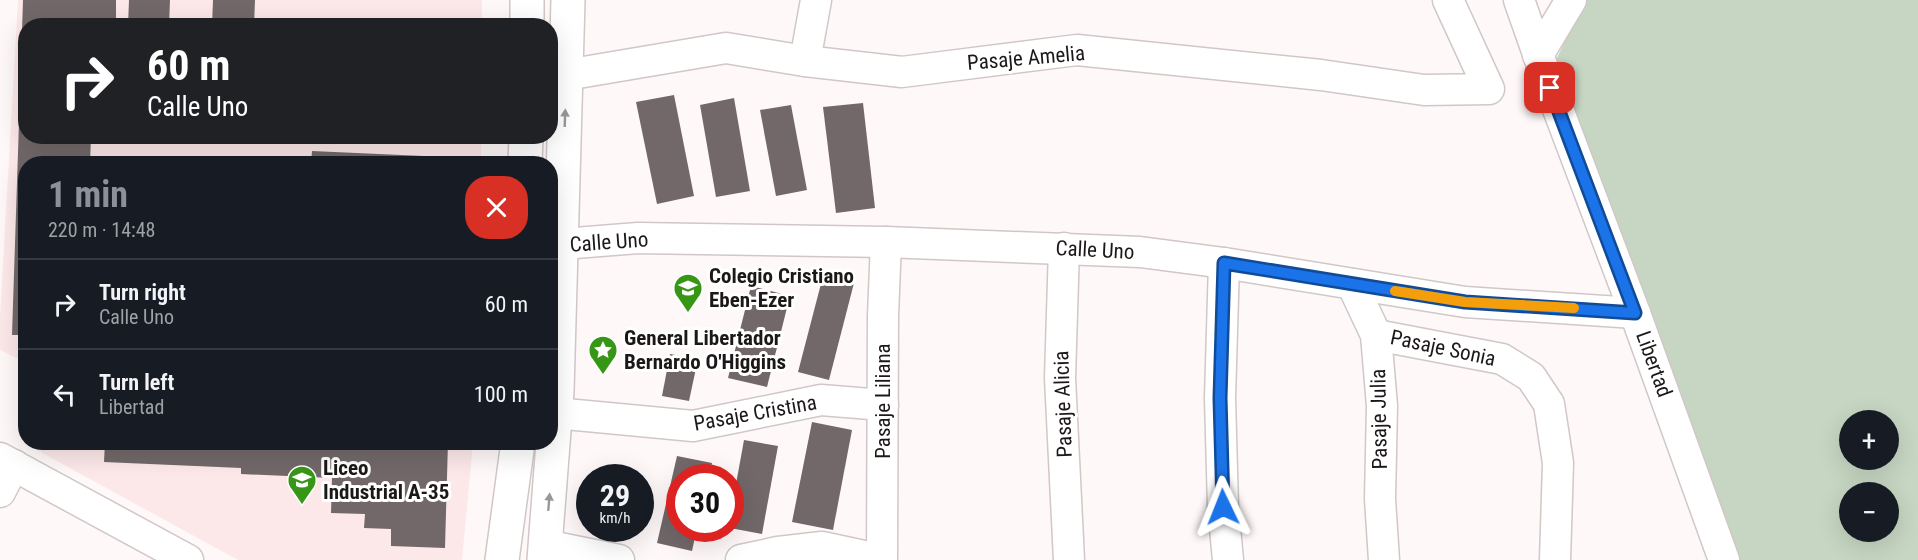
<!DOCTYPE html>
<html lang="en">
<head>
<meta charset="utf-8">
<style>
  :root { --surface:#171b24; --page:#242831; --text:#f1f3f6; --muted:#9ea1a6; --line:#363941; --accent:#8c9099 }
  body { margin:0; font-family:"Roboto Condensed",sans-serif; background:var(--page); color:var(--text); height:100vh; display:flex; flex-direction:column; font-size:22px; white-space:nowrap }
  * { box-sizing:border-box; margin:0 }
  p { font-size:20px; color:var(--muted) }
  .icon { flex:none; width:33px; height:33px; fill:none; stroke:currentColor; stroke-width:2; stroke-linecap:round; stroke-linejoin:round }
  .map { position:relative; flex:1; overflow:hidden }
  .details { position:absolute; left:18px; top:156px; width:540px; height:294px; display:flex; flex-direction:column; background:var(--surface); border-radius:24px; box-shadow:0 6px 24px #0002 }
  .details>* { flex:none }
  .guide { position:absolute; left:18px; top:18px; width:540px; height:126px; border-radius:24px; box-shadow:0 6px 24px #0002; background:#202124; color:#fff; overflow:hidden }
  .buttons { position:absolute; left:1839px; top:410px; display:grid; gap:12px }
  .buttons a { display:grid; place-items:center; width:60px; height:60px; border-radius:50%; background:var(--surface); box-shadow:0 6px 24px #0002; font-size:30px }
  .speed { position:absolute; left:576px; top:464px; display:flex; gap:12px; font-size:30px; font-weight:700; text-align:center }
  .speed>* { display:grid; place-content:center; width:78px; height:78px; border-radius:50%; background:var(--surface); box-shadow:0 6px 24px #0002; line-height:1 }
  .speed small { font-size:15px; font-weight:400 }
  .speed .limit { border:9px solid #d22; background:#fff; color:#111 }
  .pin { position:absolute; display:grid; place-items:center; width:51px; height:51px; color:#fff; margin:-26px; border-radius:12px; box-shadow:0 3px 9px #0006 }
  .me { position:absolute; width:66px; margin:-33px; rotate:358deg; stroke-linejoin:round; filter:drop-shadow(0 0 4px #0008) }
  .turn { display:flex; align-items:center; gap:21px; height:126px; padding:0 30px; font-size:27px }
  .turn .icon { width:78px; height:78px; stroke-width:2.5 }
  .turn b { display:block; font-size:42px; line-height:51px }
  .round { display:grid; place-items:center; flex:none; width:63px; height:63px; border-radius:24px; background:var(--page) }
  .headline { display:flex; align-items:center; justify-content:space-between; height:102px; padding:0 30px }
  h1 { font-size:36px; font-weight:700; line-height:45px; color:var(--accent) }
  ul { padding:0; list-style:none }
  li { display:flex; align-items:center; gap:18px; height:90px; padding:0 30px; border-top:2px solid var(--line) }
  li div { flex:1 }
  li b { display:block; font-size:22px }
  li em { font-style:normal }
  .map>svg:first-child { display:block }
  .built { fill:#fce8e9 }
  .green { fill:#c6d6c2; fill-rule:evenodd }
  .building { fill:#726869 }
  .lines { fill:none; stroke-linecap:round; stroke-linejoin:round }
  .minor-casing { stroke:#d1c7c7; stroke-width:33 }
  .secondary-casing { stroke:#d1c7c7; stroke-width:36 }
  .minor { stroke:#fff; stroke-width:30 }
  .secondary { stroke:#fff; stroke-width:33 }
  .oneway { fill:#999797 }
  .route-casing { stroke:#114b97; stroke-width:15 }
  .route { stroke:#1a73e8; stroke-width:10 }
  .slow { stroke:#f59e0b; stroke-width:10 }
  .labels { text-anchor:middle; stroke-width:6; stroke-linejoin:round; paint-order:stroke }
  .street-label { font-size:21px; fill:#1c1818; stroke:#fff }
  .poi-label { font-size:21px; font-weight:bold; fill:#1c1818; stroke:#fff; text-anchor:start }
</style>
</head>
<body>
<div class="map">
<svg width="1918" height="560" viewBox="0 0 1918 560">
  <rect width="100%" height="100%" fill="#fff8f8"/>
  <g class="built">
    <path d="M18,0H482V25L26,26V136L481,137V163L26,164L25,362L0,350V317Z"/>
    <path d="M41,442L473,443L462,560H238L37,450Z"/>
  </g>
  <path class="green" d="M1585,0H1918V560H1724L1553,66ZM1850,420H1888V459H1850ZM1850,492H1888V531H1850Z"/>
  <g class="building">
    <path d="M23,0H116V26H26V136H91L90,164H26V335H12Z"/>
    <path d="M129,0H170L169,26H128Z"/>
    <path d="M213,0H255L254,26H212Z"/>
    <path d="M674,95L694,196L657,204L636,102Z"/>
    <path d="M734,98L750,191L716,197L700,105Z"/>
    <path d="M863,103L875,208L836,213L823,107Z"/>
    <path d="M791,105L807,190L776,196L760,110Z"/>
    <path d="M312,151L446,157L445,164H311Z"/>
    <path d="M823,276L854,283L829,380L798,372Z"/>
    <path d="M751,286L790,296L767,387L728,378Z"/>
    <path d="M670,354L698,359L689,401L662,396Z"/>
    <path d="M812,422L852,430L833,530L792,522Z"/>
    <path d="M744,440L778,446L762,534L730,528V517Z"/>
    <path d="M105,442H448L445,548L391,546V529L364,528L365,514L331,513L332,478L241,474V468L104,462Z"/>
    <path d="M677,456L712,463L709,477H680V528H697L692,551L657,543Z"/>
  </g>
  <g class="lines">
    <g class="minor-casing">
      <g id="minor">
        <path d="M1519,0L1550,88L1635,313L1724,560"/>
        <path d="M1538,55L1571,0"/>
        <path d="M805,61L816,0"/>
        <path d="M566,75L726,48L805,61L902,72L1077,50L1321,75L1424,90L1489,89L1448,0"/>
        <path d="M550,245L638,238L886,242L1140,252L1224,263L1465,302L1635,313"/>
        <path d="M1064,248L1060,378L1069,560"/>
        <path d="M1224,263L1220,398L1223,507L1228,560"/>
        <path d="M1352,284L1376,335L1382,406L1380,499L1384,560"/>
        <path d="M1376,335L1502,359L1531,377L1549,404L1558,463L1555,560"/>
        <path d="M555,413L693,426L821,400L883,405"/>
        <path d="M0,458L188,560"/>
        <path d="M0,492L14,465"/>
        <path d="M545,545L619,560"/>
        <path d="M741,560L778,552L822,547L882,560L883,316L886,242"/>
      </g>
    </g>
    <g class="secondary-casing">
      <g id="secondary">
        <path d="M527,26V0"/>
        <path d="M525,164L526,136"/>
        <path d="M502,560L518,442"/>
        <path d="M544,560L557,391L568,0"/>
      </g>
    </g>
    <use href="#minor" class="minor"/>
    <use href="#secondary" class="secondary"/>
  </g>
  <defs><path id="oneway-solid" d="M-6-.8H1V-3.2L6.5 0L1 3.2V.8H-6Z" transform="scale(1.5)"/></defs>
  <g class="oneway">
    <use href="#oneway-solid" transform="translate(565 118) rotate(-88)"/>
    <use href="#oneway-solid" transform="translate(549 502) rotate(-85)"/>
  </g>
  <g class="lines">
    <g class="route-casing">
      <path id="route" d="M1223,507L1220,398L1224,263L1465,302L1635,313L1550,88"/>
    </g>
    <use href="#route" class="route"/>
    <path class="slow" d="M1395,291L1465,302L1574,308"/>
  </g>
  <defs>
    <g id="school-pin" transform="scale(1.5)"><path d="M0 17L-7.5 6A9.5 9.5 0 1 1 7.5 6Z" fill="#389616" stroke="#fff"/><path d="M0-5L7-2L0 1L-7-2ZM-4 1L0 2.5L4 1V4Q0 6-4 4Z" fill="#fff"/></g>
    <g id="sight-pin" transform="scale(1.5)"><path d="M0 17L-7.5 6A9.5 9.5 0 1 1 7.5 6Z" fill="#389616" stroke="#fff"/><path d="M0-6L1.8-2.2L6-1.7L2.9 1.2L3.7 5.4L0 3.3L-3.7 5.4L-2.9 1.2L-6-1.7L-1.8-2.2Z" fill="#fff"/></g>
  </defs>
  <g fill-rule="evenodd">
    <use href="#school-pin" x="688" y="288"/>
    <use href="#sight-pin" x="603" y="350"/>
    <use href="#school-pin" x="302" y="480"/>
  </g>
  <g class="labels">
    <g class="street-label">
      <text transform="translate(1026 58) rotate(-5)" y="7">Pasaje Amelia</text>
      <text transform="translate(609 242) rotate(-4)" y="7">Calle Uno</text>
      <text transform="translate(1095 250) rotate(3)" y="7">Calle Uno</text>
      <text transform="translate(1443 348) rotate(12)" y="7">Pasaje Sonia</text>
      <text transform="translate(1654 364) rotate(70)" y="7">Libertad</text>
      <text transform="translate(883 401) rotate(-90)" y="7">Pasaje Liliana</text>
      <text transform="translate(1063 404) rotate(-92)" y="7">Pasaje Alicia</text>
      <text transform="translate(755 413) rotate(-10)" y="7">Pasaje Cristina</text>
      <text transform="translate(1379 419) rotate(-91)" y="7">Pasaje Julia</text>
    </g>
    <g class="poi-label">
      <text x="709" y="283">Colegio Cristiano<tspan x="709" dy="24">Eben-Ezer</tspan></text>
      <text x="624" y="345">General Libertador<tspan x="624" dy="24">Bernardo O'Higgins</tspan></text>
      <text x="323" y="475">Liceo<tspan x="323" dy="24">Industrial A-35</tspan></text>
    </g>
  </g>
</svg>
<div class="buttons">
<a>+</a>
<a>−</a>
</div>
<div class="speed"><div>29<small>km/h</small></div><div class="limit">30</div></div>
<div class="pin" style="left:1550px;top:88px;background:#d93025"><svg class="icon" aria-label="arrive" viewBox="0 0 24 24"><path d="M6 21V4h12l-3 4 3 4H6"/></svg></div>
<svg class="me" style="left:1223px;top:507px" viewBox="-20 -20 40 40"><path d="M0-17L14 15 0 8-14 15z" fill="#1a73e8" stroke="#fff" stroke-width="4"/></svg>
<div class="guide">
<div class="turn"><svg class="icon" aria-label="right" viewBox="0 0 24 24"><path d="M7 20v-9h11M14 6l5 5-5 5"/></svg><div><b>60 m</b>Calle Uno</div></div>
</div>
<section class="details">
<div class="headline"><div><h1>1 min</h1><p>220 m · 14:48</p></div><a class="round" style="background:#d93025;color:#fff"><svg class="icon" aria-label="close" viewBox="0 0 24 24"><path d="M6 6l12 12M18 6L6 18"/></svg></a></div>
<ul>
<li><svg class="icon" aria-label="right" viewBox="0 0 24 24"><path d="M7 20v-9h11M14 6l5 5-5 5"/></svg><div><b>Turn right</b><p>Calle Uno</p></div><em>60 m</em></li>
<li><svg class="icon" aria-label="left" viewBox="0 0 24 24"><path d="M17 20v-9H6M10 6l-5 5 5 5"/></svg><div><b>Turn left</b><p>Libertad</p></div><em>100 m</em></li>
</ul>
</section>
</div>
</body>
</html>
